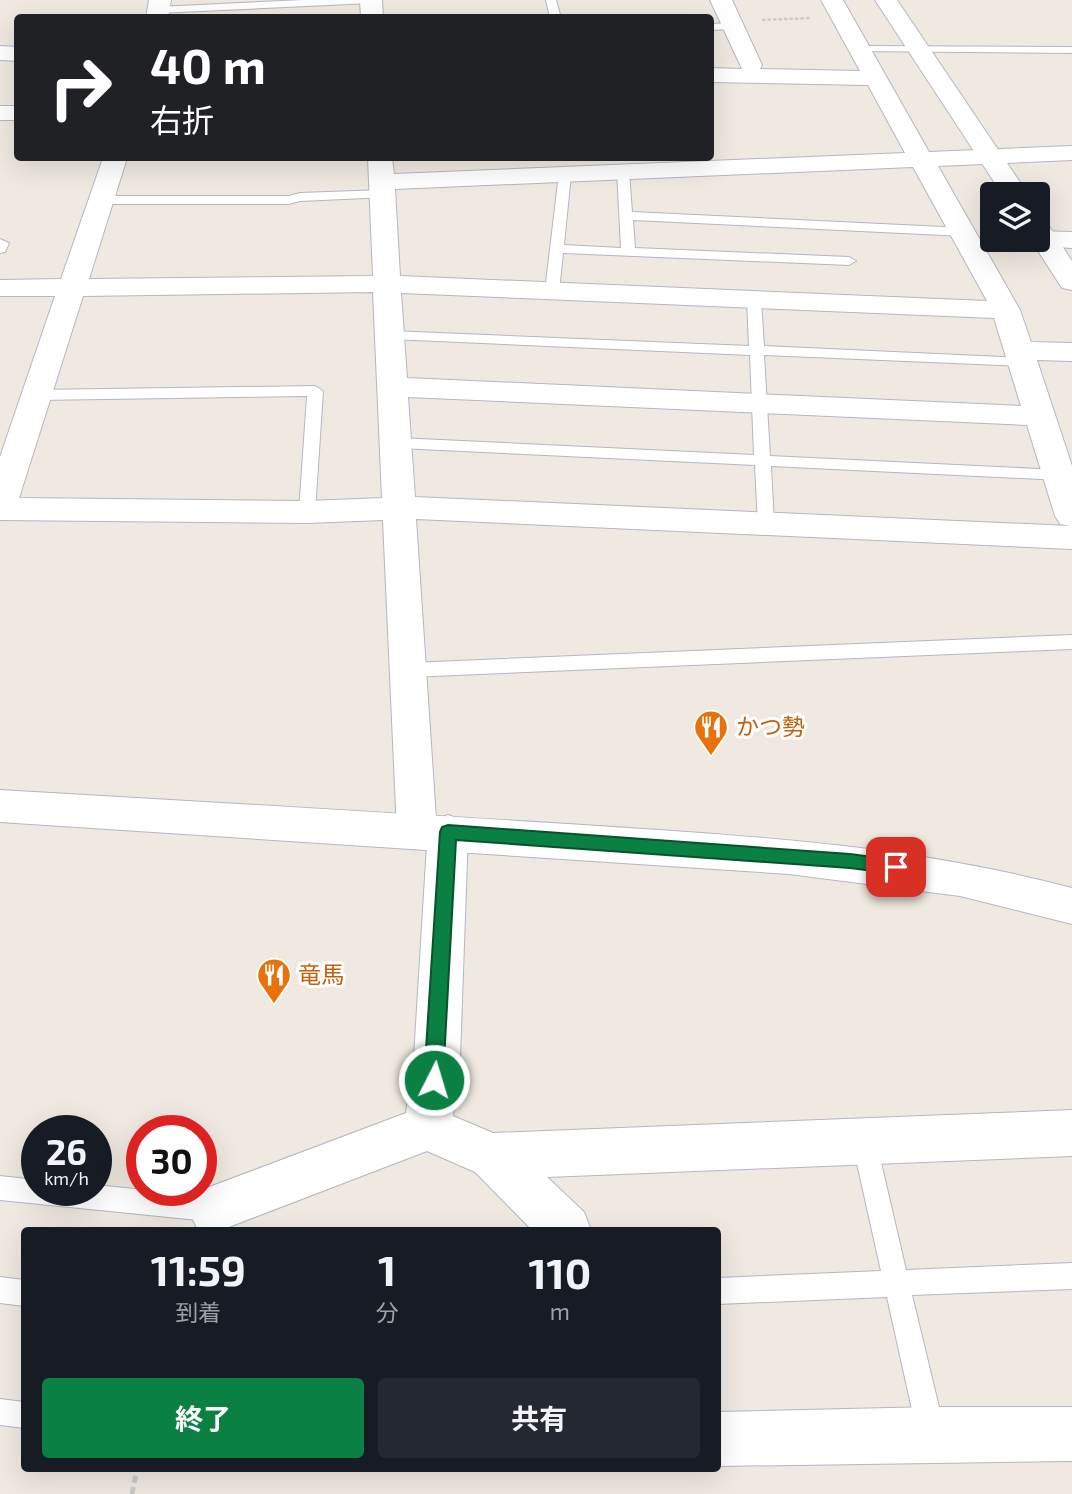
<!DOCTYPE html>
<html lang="ja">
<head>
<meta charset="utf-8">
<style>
  :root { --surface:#171b24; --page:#242831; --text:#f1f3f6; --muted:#9ea1a6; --accent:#0b8043 }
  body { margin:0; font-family:"Exo 2","Noto Sans JP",sans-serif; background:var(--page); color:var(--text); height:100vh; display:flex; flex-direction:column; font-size:26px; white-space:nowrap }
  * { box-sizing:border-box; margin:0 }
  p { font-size:23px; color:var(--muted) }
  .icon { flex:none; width:38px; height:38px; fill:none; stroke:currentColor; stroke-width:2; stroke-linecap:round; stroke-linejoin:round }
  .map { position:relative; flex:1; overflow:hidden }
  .side { position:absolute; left:21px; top:1227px; width:700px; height:245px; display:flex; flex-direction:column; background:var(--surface); border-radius:7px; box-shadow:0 7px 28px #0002 }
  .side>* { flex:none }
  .banner { position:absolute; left:14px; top:14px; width:700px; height:147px; border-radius:7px; box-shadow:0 7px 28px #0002; background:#202124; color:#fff; overflow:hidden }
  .fabs { position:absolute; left:980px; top:182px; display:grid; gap:14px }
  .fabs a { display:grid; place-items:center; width:70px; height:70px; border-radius:7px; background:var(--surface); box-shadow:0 7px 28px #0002; font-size:35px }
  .speed { position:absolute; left:21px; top:1115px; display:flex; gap:14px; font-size:35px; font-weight:700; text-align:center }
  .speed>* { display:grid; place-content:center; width:91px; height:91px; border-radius:50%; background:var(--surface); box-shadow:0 7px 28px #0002; line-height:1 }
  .speed small { font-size:18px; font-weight:400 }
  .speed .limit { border:10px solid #d22; background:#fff; color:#111 }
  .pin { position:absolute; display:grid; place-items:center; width:60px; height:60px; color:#fff; margin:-30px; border-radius:14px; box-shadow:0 4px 10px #0006 }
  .me { position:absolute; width:77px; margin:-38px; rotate:5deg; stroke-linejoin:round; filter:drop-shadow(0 0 5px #0008) }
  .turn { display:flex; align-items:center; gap:24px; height:147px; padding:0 21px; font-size:32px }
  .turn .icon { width:91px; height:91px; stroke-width:2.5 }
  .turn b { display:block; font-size:49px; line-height:60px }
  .eta { display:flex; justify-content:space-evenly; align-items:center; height:119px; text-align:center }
  .eta b { font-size:42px; font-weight:700; line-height:49px }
  .cta { display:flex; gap:14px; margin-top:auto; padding:14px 21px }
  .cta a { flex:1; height:80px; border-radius:7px; background:var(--accent); color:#fff; font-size:28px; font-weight:700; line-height:80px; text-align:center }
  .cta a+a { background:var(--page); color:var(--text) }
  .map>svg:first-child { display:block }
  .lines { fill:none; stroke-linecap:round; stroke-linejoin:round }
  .service-casing { stroke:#b4b7c1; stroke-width:2 }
  .minor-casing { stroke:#b4b7c1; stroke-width:2 }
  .tertiary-casing { stroke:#b4b7c1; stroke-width:2 }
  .path-far1 { stroke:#c9c9c9; stroke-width:2.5; stroke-dasharray:3.5 2; stroke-linecap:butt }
  .path { stroke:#c9c9c9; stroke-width:5; stroke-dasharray:7 4.5; stroke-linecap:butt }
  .service { fill:#fff; fill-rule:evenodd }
  .minor { fill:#fff; fill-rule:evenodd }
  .tertiary { fill:#fff; fill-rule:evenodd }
  .route { fill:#0b8043; stroke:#07532c; stroke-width:2 }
  .labels { text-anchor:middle; stroke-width:6; stroke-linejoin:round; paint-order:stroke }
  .food-label { font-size:23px; fill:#c56008; stroke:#fff; text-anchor:start }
</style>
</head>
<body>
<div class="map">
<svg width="1072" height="1494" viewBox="0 0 1072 1494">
  <rect width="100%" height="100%" fill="#efe9e1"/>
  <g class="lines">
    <g class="service-casing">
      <g id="service">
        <path d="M303,0H376L371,3L158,13L153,10L158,7Z"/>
        <path d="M546,0H556L561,18H550Z"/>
        <path d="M710,24L733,23L738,26L733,29L710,30Z"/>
        <path d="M860,46L1072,47V53L856,51V47Z"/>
        <path d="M623,167L629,171L632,212L964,228L971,232L964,236L633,220L635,248L849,257L856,261L849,265L563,253L559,291L557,294H547L545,291L559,174L565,170L571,174L564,245L621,248L617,171Z"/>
        <path d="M383,190L388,191V197L300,201L289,204H102L96,200L102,196H289L300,193Z"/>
        <path d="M0,239L9,243L5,252L0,253Z"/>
        <path d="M754,296L761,300L764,346L1024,358L1031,362L1024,366L764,355L770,456L1060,470L1068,475L1060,480L771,466L774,524L766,530L758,524L755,465L398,448L390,443L398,438L754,455L750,355L391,339L384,335L391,331L749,346L747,300Z"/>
        <path d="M315,386L323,391L315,512L307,518L299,512L307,396L37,400L29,395L37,390Z"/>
        <path d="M1072,635V649L410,677L404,675L401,670L404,665L410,663Z"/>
        <path d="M864,1130L872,1133L876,1141L906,1270L1072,1263V1289L912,1295L945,1432L941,1442L931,1446L921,1442L917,1432L887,1297L718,1304V1278L881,1271L852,1141L856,1133Z"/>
        <path d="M0,1176L37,1180V1190H96V1185L213,1197L222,1200L225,1209L219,1230H195L198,1220L0,1200Z"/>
        <path d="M0,1277L24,1280V1306L0,1303Z"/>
        <path d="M0,1399L24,1402V1428L0,1425Z"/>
      </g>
    </g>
    <g class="minor-casing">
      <g id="minor">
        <path d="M149,0H171L168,18H146Z"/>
        <path d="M360,0H382L383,18H361Z"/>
        <path d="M710,0H732L762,65L760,69L860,71L821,0H843L929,152L1072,146V160L938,166L1020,310L1031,342L1072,343V361L1037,360L1072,466V549L416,519L436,819L448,815L462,820L468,832L460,1057L453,1116L493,1133L1072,1110V1156L547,1177L584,1212L591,1230H532L475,1172L427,1151L221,1230H205L196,1226L188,1209L196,1192L406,1113L414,1057L427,844L417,848L403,843L397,831L383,520L307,523L0,520V457L55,296H0V280L61,279L103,158H127L89,279L373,276L368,158H392L394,174L905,153L868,85L710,82V68L742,69ZM913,167L987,301L400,276L395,189ZM373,292L382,498L307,501L19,498L83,296ZM401,293L994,318L1021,406L407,378ZM408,397L1027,425L1055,516L1060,524L1070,526L415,497Z"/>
        <path d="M0,46L18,47V61L0,60Z"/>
        <rect x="0" y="106" width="18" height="14"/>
        <path d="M1038,231L1072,232V248L1029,245L1025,240H1038Z"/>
        <path d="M932,1407H1072V1461L718,1466V1412Z"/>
      </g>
    </g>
    <g class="tertiary-casing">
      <g id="tertiary">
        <path d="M875,0H897L1028,194H1002Z"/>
        <path d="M1038,221L1047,223L1072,261V290L1062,288L1031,240H1038Z"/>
        <path d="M0,790C189,801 379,812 568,824C738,835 907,844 1072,888V924L960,896L789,874L0,822Z"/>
      </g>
    </g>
    <path class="path-far1" d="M762,20L810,18"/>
    <path class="path" d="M132,1494L137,1468"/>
    <use href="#service" class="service"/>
    <use href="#minor" class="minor"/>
    <use href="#tertiary" class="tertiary"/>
  </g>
  <path class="route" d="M448,825L850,854L896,860L902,862L905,867L902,872L896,874L850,868L456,840L443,1080L441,1087L434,1089L427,1087L424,1080L440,832L442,827Z"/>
  <defs>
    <g id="restaurant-pin" transform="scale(1.75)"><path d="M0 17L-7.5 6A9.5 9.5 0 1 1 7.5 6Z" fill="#e8710a" stroke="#fff"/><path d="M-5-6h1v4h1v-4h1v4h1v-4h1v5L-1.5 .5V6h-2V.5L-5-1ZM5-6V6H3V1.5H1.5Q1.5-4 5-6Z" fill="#fff"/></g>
  </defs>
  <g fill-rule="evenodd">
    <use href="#restaurant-pin" x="711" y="727"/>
    <use href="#restaurant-pin" x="274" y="975"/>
  </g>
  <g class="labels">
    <g class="food-label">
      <text x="736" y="735">かつ勢</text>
      <text x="298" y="983">竜馬</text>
    </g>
  </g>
</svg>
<div class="fabs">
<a><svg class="icon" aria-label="layers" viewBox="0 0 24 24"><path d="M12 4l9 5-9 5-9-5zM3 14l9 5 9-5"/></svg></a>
</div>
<div class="speed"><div>26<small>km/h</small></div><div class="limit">30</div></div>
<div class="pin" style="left:896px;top:867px;background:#d93025"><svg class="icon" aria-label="arrive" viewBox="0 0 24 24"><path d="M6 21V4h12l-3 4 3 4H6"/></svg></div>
<svg class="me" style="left:434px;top:1080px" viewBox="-20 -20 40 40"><circle r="17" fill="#0b8043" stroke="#fff" stroke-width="3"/><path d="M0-11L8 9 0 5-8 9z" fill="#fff"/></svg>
<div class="banner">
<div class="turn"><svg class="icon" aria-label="right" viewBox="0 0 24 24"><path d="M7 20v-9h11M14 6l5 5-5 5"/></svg><div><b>40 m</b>右折</div></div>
</div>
<section class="side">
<div class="eta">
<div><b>11:59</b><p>到着</p></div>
<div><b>1</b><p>分</p></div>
<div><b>110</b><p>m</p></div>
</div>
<div class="cta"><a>終了</a><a>共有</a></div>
</section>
</div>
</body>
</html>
